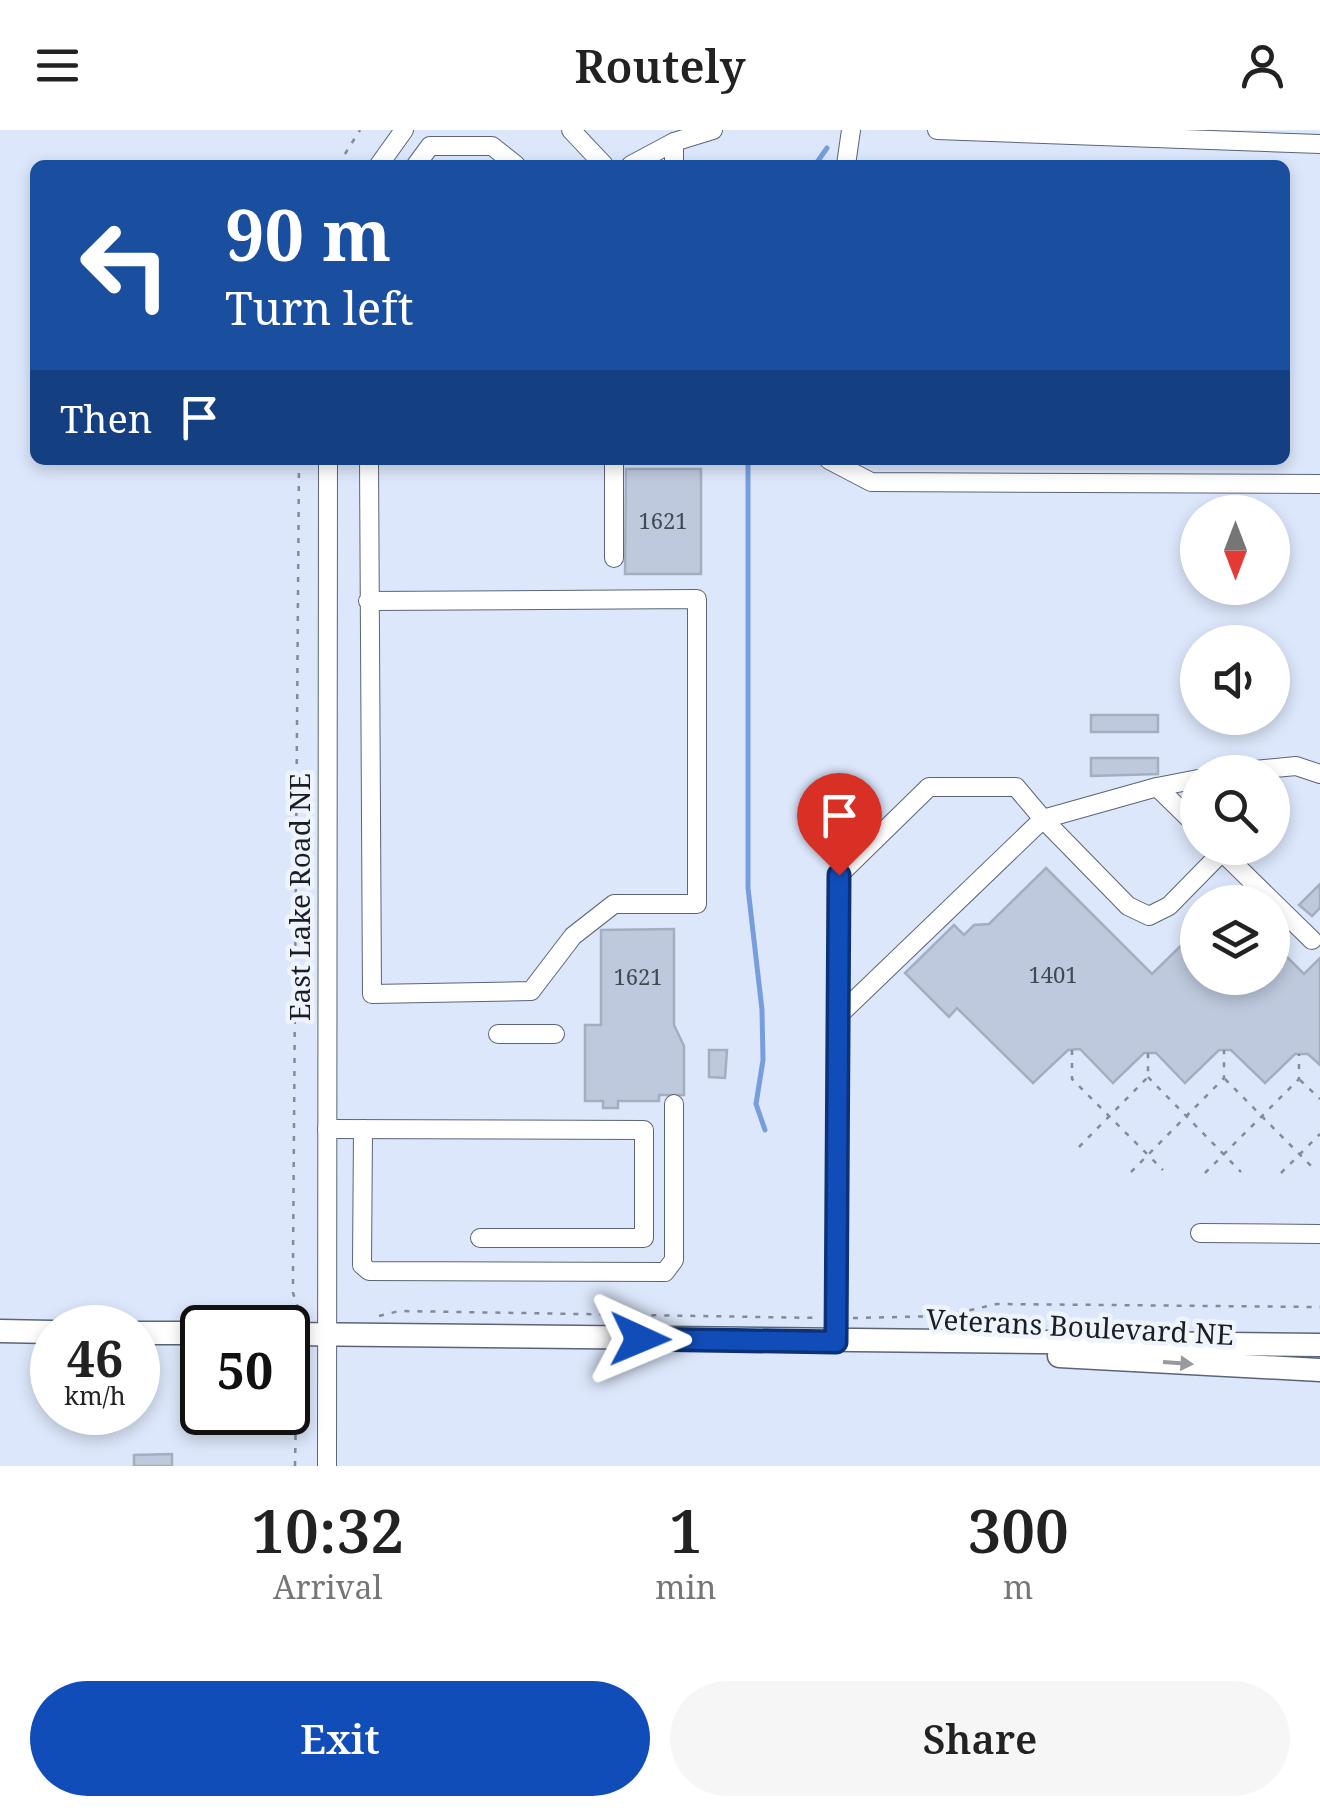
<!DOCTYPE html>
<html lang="en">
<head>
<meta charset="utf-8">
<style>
  :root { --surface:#fff; --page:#f6f6f6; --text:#222; --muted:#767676; --accent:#114db9 }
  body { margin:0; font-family:"Noto Serif",serif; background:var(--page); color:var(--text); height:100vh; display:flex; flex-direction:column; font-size:38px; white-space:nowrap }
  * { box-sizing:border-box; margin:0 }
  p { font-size:32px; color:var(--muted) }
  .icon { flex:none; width:55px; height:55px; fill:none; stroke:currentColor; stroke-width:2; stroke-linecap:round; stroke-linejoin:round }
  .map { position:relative; height:1336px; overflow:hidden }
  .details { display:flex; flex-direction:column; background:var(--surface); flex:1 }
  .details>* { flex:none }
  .top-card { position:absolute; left:30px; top:30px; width:1260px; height:305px; border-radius:15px; box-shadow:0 5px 15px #0003; background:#1a4fa0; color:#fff; overflow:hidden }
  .needle { width:65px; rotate:180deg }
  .tools { position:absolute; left:1180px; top:365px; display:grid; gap:20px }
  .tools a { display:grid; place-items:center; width:110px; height:110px; border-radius:50%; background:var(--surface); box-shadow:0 5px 15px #0003; font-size:50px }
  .speed { position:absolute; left:30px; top:1175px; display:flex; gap:20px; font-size:50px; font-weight:700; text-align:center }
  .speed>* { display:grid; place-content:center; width:130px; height:130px; border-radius:50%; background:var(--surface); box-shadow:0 5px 15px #0003; line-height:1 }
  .speed small { font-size:25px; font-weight:400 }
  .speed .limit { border:5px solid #111; border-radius:15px; background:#fff; color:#111 }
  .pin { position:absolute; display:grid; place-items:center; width:85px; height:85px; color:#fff; margin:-102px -42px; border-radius:50% 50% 50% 0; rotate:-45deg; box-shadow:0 0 10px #0007 }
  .pin .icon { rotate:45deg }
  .me { position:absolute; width:110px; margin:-55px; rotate:91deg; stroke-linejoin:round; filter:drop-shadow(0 0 8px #0008) }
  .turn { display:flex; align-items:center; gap:35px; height:210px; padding:0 30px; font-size:45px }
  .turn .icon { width:130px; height:130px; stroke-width:2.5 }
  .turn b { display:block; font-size:70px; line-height:85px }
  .then { display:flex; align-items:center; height:95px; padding:0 30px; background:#0003; gap:20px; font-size:38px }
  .eta { display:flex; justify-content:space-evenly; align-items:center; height:170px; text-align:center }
  .eta b { font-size:60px; font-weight:600; line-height:70px }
  .primary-button { display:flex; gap:20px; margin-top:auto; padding:20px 30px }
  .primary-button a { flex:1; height:115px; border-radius:60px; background:var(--accent); color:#fff; font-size:40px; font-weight:600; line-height:115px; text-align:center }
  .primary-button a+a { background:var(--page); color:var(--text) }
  header { display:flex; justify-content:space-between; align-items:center; height:130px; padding:0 30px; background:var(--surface); font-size:45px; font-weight:600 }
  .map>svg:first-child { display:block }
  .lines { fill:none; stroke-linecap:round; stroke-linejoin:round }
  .stream { stroke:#789ddd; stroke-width:5 }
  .building { fill:#bec9dd; stroke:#a3aec0; stroke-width:2.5 }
  .minor-casing { stroke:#5b6576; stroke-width:20 }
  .major-casing { stroke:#5b6576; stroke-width:25 }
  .path { stroke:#838a98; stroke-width:2.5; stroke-dasharray:5 8; stroke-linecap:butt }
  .minor { stroke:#fff; stroke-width:18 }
  .major { stroke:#fff; stroke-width:22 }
  .oneway { fill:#989a9d }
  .route-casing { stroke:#0b3278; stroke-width:25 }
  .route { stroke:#114db9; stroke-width:18 }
  .labels { text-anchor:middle; stroke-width:9; stroke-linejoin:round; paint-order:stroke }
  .number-label { font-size:22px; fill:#434953 }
  .street-label { font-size:28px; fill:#1a1e25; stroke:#eff4fc }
</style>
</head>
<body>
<header><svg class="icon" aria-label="menu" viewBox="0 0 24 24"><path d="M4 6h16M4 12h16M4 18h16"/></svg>Routely<svg class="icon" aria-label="person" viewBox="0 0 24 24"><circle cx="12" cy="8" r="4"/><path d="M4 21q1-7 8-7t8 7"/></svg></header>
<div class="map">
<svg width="1320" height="1336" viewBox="0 0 1320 1336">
  <rect width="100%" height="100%" fill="#dce7fb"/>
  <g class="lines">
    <g class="stream">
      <path d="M815,35L827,18"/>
      <path d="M748,330V758L762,880L763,930L756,974L765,1000"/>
    </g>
  </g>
  <g class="building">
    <path d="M626,339H701V444H625Z"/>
    <rect x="1091" y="585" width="67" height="17"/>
    <path d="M1091,628H1158V644L1091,646Z"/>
    <path d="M1046,738L1152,844L1198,799V848H1272V812L1304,844L1320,828V935L1308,924H1295L1265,953L1231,920H1219L1185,953L1156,923H1144L1113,953L1080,919L1068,920L1033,953L957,878L949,887L905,843L954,795L964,805L974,795L989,794Z"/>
    <path d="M1320,754V778L1312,786L1299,775Z"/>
    <path d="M674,799V895L684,916V965H659V971H618V978H603V971H585V895H601V800Z"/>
    <path d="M709,920H727L725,948L709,947Z"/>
    <path d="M222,1282H243V1299H223Z"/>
    <path d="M172,1324V1336H134V1325Z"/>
  </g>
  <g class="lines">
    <g class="minor-casing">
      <g id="minor">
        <path d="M571,0L604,35"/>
        <path d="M937,0L1320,14"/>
        <path d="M674,12V35"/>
        <path d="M379,35L404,0"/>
        <path d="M416,35L430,16H492L516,35"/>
        <path d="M631,35L674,12L713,0"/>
        <path d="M846,35L851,0"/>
        <path d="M614,330V428"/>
        <path d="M829,330L871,352L1320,354"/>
        <path d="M368,471L697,469V774H614L573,806L531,861L372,864L369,330"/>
        <path d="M1233,642L1296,636L1320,644"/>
        <path d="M1157,657L1198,649"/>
        <path d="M1218,718L1312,810"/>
        <path d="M837,887L1043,689L1128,776L1149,786L1169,776L1222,722"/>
        <path d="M498,904H555"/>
        <path d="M327,999L644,1000V1108H480"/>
        <path d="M363,999L362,1135L369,1141L665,1142L674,1130V974"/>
        <path d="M1200,1103L1320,1104"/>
        <path d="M836,1212L839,745L929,657H1016L1043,689L1157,657L1198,697"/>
        <path d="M327,1336L328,330"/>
      </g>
    </g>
    <g class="major-casing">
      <g id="major">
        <path d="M0,1201L52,1202"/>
        <path d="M138,1203H202"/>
        <path d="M288,1204L1320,1215"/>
        <path d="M1059,1226L1320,1240"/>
      </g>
    </g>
    <g class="path">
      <path d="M338,35L360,0"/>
      <path d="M299,330L293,1132V1163L300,1183"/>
      <path d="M1072,920V949L1163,1040"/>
      <path d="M1148,947L1241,1042"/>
      <path d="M1225,949L1316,1041"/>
      <path d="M1300,950L1320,969"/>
      <path d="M1079,1017L1148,947V923"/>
      <path d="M1131,1042L1224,948V920"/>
      <path d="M1205,1043L1299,949V924"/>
      <path d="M1281,1043L1320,1004"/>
      <path d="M379,1186L399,1181L820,1188"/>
      <path d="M853,1188L944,1186L997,1174L1320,1177"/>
      <path d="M295,1336L297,1224"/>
    </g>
    <use href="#minor" class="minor"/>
    <use href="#major" class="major"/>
  </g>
  <defs><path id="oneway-solid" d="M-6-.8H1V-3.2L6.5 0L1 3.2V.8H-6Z" transform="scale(2.5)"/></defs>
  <use class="oneway" href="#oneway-solid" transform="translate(1178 1233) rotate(4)"/>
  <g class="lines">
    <g class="route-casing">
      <path id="route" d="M640,1209L836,1212L839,745"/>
    </g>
    <use href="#route" class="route"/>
  </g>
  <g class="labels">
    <g class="number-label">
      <text x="663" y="399">1621</text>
      <text x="1053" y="853">1401</text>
      <text x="638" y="855">1621</text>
    </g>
    <g class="street-label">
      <text transform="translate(300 767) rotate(-90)" y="10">East Lake Road NE</text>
      <text transform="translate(1080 1197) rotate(3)" y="10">Veterans Boulevard NE</text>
    </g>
  </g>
</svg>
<div class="tools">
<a><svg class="needle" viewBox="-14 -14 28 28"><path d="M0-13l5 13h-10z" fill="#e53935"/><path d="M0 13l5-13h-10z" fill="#767676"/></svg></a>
<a><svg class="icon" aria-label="sound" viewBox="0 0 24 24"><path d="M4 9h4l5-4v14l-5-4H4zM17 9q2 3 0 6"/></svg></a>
<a><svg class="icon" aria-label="search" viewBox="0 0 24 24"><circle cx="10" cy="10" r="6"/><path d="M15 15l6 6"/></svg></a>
<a><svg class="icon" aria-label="layers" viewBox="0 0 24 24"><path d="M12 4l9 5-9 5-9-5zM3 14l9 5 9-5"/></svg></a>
</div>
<div class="speed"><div>46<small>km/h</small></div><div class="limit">50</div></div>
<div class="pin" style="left:839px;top:745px;background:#d93025"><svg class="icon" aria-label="arrive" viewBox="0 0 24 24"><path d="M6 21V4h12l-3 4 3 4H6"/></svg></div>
<svg class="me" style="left:640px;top:1209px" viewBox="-20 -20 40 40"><path d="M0-17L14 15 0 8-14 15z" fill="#114db9" stroke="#fff" stroke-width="4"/></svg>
<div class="top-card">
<div class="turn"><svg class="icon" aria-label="left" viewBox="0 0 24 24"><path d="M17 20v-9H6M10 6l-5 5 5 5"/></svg><div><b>90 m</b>Turn left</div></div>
<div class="then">Then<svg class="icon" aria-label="arrive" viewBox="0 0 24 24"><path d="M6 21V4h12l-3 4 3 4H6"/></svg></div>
</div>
</div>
<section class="details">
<div class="eta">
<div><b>10:32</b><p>Arrival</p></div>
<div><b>1</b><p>min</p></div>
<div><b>300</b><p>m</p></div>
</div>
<div class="primary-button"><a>Exit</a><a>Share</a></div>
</section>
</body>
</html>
